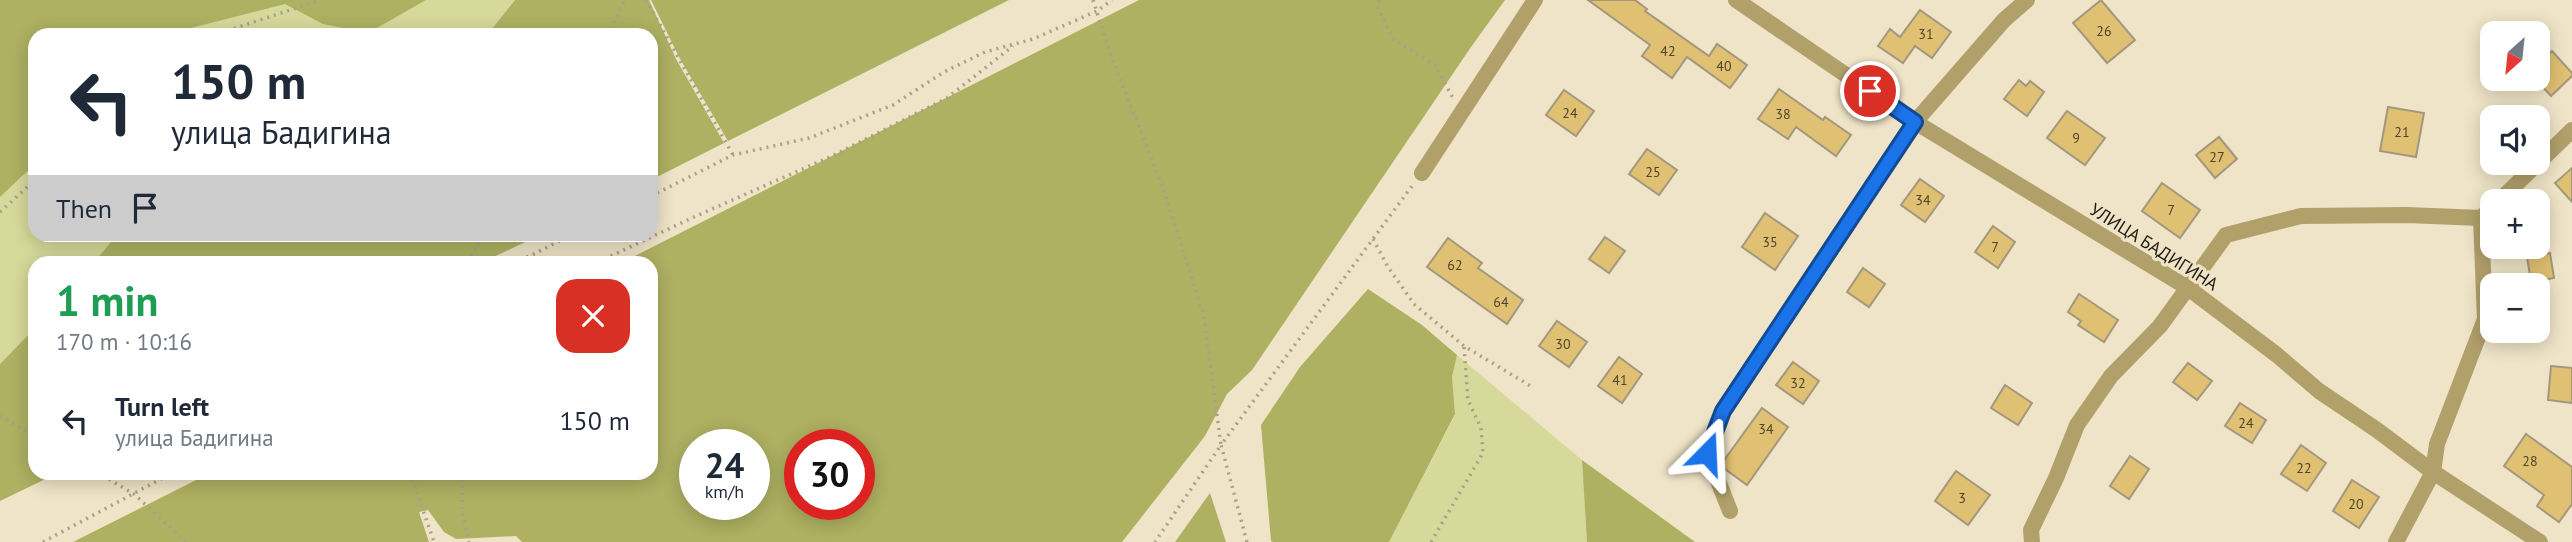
<!DOCTYPE html>
<html lang="en">
<head>
<meta charset="utf-8">
<style>
  :root { --surface:#fff; --page:#f6f6f7; --text:#1f2937; --muted:#747a83 }
  body { margin:0; font-family:"PT Sans",sans-serif; background:var(--page); color:var(--text); height:100vh; display:flex; flex-direction:column; font-size:26px; white-space:nowrap }
  * { box-sizing:border-box; margin:0 }
  p { font-size:23px; color:var(--muted) }
  .icon { flex:none; width:38px; height:38px; fill:none; stroke:currentColor; stroke-width:2; stroke-linecap:round; stroke-linejoin:round }
  .map { position:relative; flex:1; overflow:hidden }
  .sheet { position:absolute; left:28px; top:256px; width:630px; height:224px; display:flex; flex-direction:column; background:var(--surface); border-radius:21px; box-shadow:0 4px 18px #0003 }
  .sheet>* { flex:none }
  .hud { position:absolute; left:28px; top:28px; width:630px; height:214px; border-radius:21px; box-shadow:0 4px 18px #0003; background:#fff; color:var(--text); overflow:hidden }
  .needle { width:46px; rotate:207deg }
  .fabs { position:absolute; left:2480px; top:21px; display:grid; gap:14px }
  .fabs a { display:grid; place-items:center; width:70px; height:70px; border-radius:14px; background:var(--surface); box-shadow:0 4px 18px #0003; font-size:35px }
  .speed { position:absolute; left:679px; top:429px; display:flex; gap:14px; font-size:35px; font-weight:700; text-align:center }
  .speed>* { display:grid; place-content:center; width:91px; height:91px; border-radius:50%; background:var(--surface); box-shadow:0 4px 18px #0003; line-height:1 }
  .speed small { font-size:18px; font-weight:400 }
  .speed .limit { border:10px solid #d22; background:#fff; color:#111 }
  .pin { position:absolute; display:grid; place-items:center; width:60px; height:60px; color:#fff; margin:-30px; border:4px solid #fff; border-radius:50%; box-shadow:0 2px 7px #0007 }
  .me { position:absolute; width:77px; margin:-38px; rotate:21deg; stroke-linejoin:round; filter:drop-shadow(0 0 5px #0008) }
  .turn { display:flex; align-items:center; gap:24px; height:147px; padding:0 28px; font-size:32px }
  .turn .icon { width:91px; height:91px; stroke-width:2.5 }
  .turn b { display:block; font-size:49px; line-height:60px }
  .then { display:flex; align-items:center; height:66px; padding:0 28px; background:#0003; gap:14px; font-size:26px }
  .round { display:grid; place-items:center; flex:none; width:74px; height:74px; border-radius:21px; background:var(--page) }
  .overview { display:flex; align-items:center; justify-content:space-between; height:119px; padding:0 28px }
  h1 { font-size:42px; font-weight:800; line-height:52px; color:#1e9e55 }
  ul { padding:0; list-style:none }
  li { display:flex; align-items:center; gap:21px; height:91px; padding:0 28px }
  li div { flex:1 }
  li b { display:block; font-size:26px }
  li em { font-style:normal }
  .map>svg:first-child { display:block }
  .green { fill:#d6d99a }
  .forest { fill:#aeb161; fill-rule:evenodd }
  .building { fill:#e0c072; stroke:#a3987e; stroke-width:2 }
  .lines { fill:none; stroke-linecap:round; stroke-linejoin:round }
  .path { stroke:#a9a089; stroke-width:3.5; stroke-dasharray:2 5; stroke-linecap:butt }
  .street { stroke:#b2a06b; stroke-width:16 }
  .route-casing { stroke:#114b97; stroke-width:18 }
  .route { stroke:#1a73e8; stroke-width:12 }
  .labels { text-anchor:middle; stroke-width:6; stroke-linejoin:round; paint-order:stroke }
  .number-label { font-size:14px; fill:#4e4428 }
  .street-label { font-size:18px; fill:#1e1a0f; stroke:#efe4c7 }
</style>
</head>
<body>
<div class="map">
<svg width="2572" height="542" viewBox="0 0 2572 542">
  <rect width="100%" height="100%" fill="#efe4c7"/>
  <g class="green">
    <path d="M292,0H515L487,35H172L175,32Z"/>
    <path d="M35,164V234L117,235L94,262H35V328L0,364V197Z"/>
    <path d="M1457,355L1582,460L1587,542H1389L1455,415L1452,377Z"/>
  </g>
  <g class="forest">
    <path d="M0,0H426L368,33L323,24L285,4L175,32L172,35H35V164L0,197Z"/>
    <path d="M515,0H649L676,59L724,143L651,180V35H487Z"/>
    <path d="M651,0H1009L728,141L679,57Z"/>
    <path d="M1139,0H1505L1471,47L1252,370L1227,394L1205,436L1122,542H522L516,536L456,539L444,532L428,510L419,512L429,542H73L210,473L651,472V262H623ZM695,444H754V504H695ZM800,444H859V504H800Z"/>
    <path d="M117,235V234L540,235L483,262H94Z"/>
    <path d="M1368,289L1422,325L1457,355L1452,377L1455,414L1389,542H1273L1271,541L1261,425L1300,367Z"/>
    <path d="M35,328V472L58,473L0,501V364Z"/>
    <path d="M1582,460L1695,542H1587Z"/>
    <path d="M1210,493L1226,542H1175Z"/>
  </g>
  <g class="building">
    <path d="M1588,0H1635L1647,9L1645,11L1709,56L1717,44L1747,65L1730,88L1687,57L1672,78L1642,56L1650,45Z"/>
    <path d="M2101,0L2135,40L2107,63L2073,23Z"/>
    <path d="M1920,10L1951,32L1932,58L1915,46L1903,63L1878,46L1890,29L1900,37Z"/>
    <path d="M2552,51L2572,73V76L2551,96L2538,82V65Z"/>
    <path d="M2019,80L2026,86L2030,81L2044,92L2027,116L2004,99Z"/>
    <path d="M1779,89L1823,120L1825,117L1851,135L1836,156L1796,127L1788,139L1758,119Z"/>
    <path d="M1564,90L1594,111L1576,136L1546,115Z"/>
    <path d="M2388,107L2424,113L2416,157L2380,151Z"/>
    <path d="M2067,111L2105,138L2085,165L2047,138Z"/>
    <path d="M2219,137L2237,159L2215,178L2196,155Z"/>
    <path d="M1647,149L1677,170L1659,195L1629,174Z"/>
    <path d="M2572,168V202L2555,183Z"/>
    <path d="M1920,179L1944,196L1925,222L1901,205Z"/>
    <path d="M2162,183L2200,210L2180,238L2142,211Z"/>
    <path d="M1765,213L1798,236L1775,270L1742,247Z"/>
    <path d="M1993,226L2015,242L1998,268L1975,252Z"/>
    <path d="M1605,237L1625,251L1609,273L1589,259Z"/>
    <path d="M1448,238L1482,263L1478,268L1523,300L1507,324L1427,267Z"/>
    <path d="M2550,253L2554,278L2531,282L2527,257Z"/>
    <path d="M1863,268L1885,284L1869,307L1847,292Z"/>
    <path d="M2079,294L2118,320L2104,342L2078,325L2081,321L2068,312Z"/>
    <path d="M1557,321L1587,342L1569,367L1539,346Z"/>
    <path d="M1619,357L1642,374L1622,403L1598,386Z"/>
    <path d="M1793,362L1819,381L1803,404L1776,385Z"/>
    <path d="M2188,363L2212,381L2197,400L2173,382Z"/>
    <path d="M2551,366L2572,368V403L2548,400Z"/>
    <path d="M2005,385L2032,403L2018,425L1991,408Z"/>
    <path d="M2240,403L2266,420L2252,443L2225,426Z"/>
    <path d="M1762,408L1788,427L1747,485L1725,469L1722,463Z"/>
    <path d="M2526,434L2572,467V504L2559,522L2537,506L2544,495L2504,466Z"/>
    <path d="M2301,445L2326,463L2307,491L2281,474Z"/>
    <path d="M2130,456L2149,469L2129,499L2110,486Z"/>
    <path d="M1956,471L1990,495L1968,525L1935,501Z"/>
    <path d="M2352,480L2379,497L2359,528L2333,511Z"/>
  </g>
  <g class="lines">
    <g class="path">
      <path d="M646,0L733,155"/>
      <path d="M1093,0L1111,56L1162,185L1204,316L1221,445L1155,542"/>
      <path d="M1379,0L1378,8L1394,40L1435,65L1453,98"/>
      <path d="M214,35L321,0"/>
      <path d="M607,35L625,0"/>
      <path d="M651,196L733,155L809,138L893,105L944,72L985,52L1033,39L1097,11L1112,0"/>
      <path d="M0,212L35,180"/>
      <path d="M1373,239L1388,267L1414,304L1464,346L1534,388"/>
      <path d="M467,262L484,234"/>
      <path d="M506,262L530,256L573,234"/>
      <path d="M598,262L694,217L832,156L947,98L1013,46"/>
      <path d="M0,416L35,437"/>
      <path d="M97,472L134,494L186,542"/>
      <path d="M410,472L434,542"/>
      <path d="M462,472V511L469,542"/>
      <path d="M43,542L174,472"/>
      <path d="M1247,542L1221,445L1412,186"/>
      <path d="M1431,542L1483,453L1481,428L1468,400L1464,346"/>
    </g>
    <g class="street">
      <path d="M1736,0L1915,122L2188,288L2277,355L2319,391L2377,430L2433,472L2540,542"/>
      <path d="M1422,173L1535,0"/>
      <path d="M2499,201L2572,130"/>
      <path d="M1730,511L1707,453L1723,411L1915,122L2004,20L2027,0"/>
      <path d="M2032,542L2031,530L2056,478L2077,425L2111,376L2160,326L2226,235L2301,216L2407,215L2481,218L2492,208"/>
      <path d="M2396,542L2433,472L2437,444L2485,319L2481,218"/>
    </g>
  </g>
  <g class="lines">
    <g class="route-casing">
      <path id="route" d="M1707,453L1723,411L1915,122L1870,91"/>
    </g>
    <use href="#route" class="route"/>
  </g>
  <g class="labels">
    <g class="number-label">
      <text x="2104" y="36">26</text>
      <text x="1926" y="39">31</text>
      <text x="1668" y="56">42</text>
      <text x="1724" y="71">40</text>
      <text x="1570" y="118">24</text>
      <text x="1783" y="119">38</text>
      <text x="2402" y="137">21</text>
      <text x="2076" y="143">9</text>
      <text x="2217" y="162">27</text>
      <text x="1653" y="177">25</text>
      <text x="1923" y="205">34</text>
      <text x="2171" y="215">7</text>
      <text x="1770" y="247">35</text>
      <text x="1995" y="252">7</text>
      <text x="1455" y="270">62</text>
      <text x="1501" y="307">64</text>
      <text x="1563" y="349">30</text>
      <text x="1620" y="385">41</text>
      <text x="1798" y="388">32</text>
      <text x="2246" y="428">24</text>
      <text x="1766" y="434">34</text>
      <text x="2530" y="466">28</text>
      <text x="2304" y="473">22</text>
      <text x="1962" y="503">3</text>
      <text x="2356" y="509">20</text>
    </g>
    <g class="street-label">
      <text transform="translate(2154 247) rotate(32)" y="6">УЛИЦА БАДИГИНА</text>
    </g>
  </g>
</svg>
<div class="fabs">
<a><svg class="needle" viewBox="-14 -14 28 28"><path d="M0-13l5 13h-10z" fill="#e53935"/><path d="M0 13l5-13h-10z" fill="#747a83"/></svg></a>
<a><svg class="icon" aria-label="sound" viewBox="0 0 24 24"><path d="M4 9h4l5-4v14l-5-4H4zM17 9q2 3 0 6"/></svg></a>
<a>+</a>
<a>−</a>
</div>
<div class="speed"><div>24<small>km/h</small></div><div class="limit">30</div></div>
<div class="pin" style="left:1870px;top:91px;background:#d93025"><svg class="icon" aria-label="arrive" viewBox="0 0 24 24"><path d="M6 21V4h12l-3 4 3 4H6"/></svg></div>
<svg class="me" style="left:1707px;top:453px" viewBox="-20 -20 40 40"><path d="M0-17L14 15 0 8-14 15z" fill="#1a73e8" stroke="#fff" stroke-width="4"/></svg>
<div class="hud">
<div class="turn"><svg class="icon" aria-label="left" viewBox="0 0 24 24"><path d="M17 20v-9H6M10 6l-5 5 5 5"/></svg><div><b>150 m</b>улица Бадигина</div></div>
<div class="then">Then<svg class="icon" aria-label="arrive" viewBox="0 0 24 24"><path d="M6 21V4h12l-3 4 3 4H6"/></svg></div>
</div>
<section class="sheet">
<div class="overview"><div><h1>1 min</h1><p>170 m · 10:16</p></div><a class="round" style="background:#d93025;color:#fff"><svg class="icon" aria-label="close" viewBox="0 0 24 24"><path d="M6 6l12 12M18 6L6 18"/></svg></a></div>
<ul>
<li><svg class="icon" aria-label="left" viewBox="0 0 24 24"><path d="M17 20v-9H6M10 6l-5 5 5 5"/></svg><div><b>Turn left</b><p>улица Бадигина</p></div><em>150 m</em></li>
</ul>
</section>
</div>
</body>
</html>
